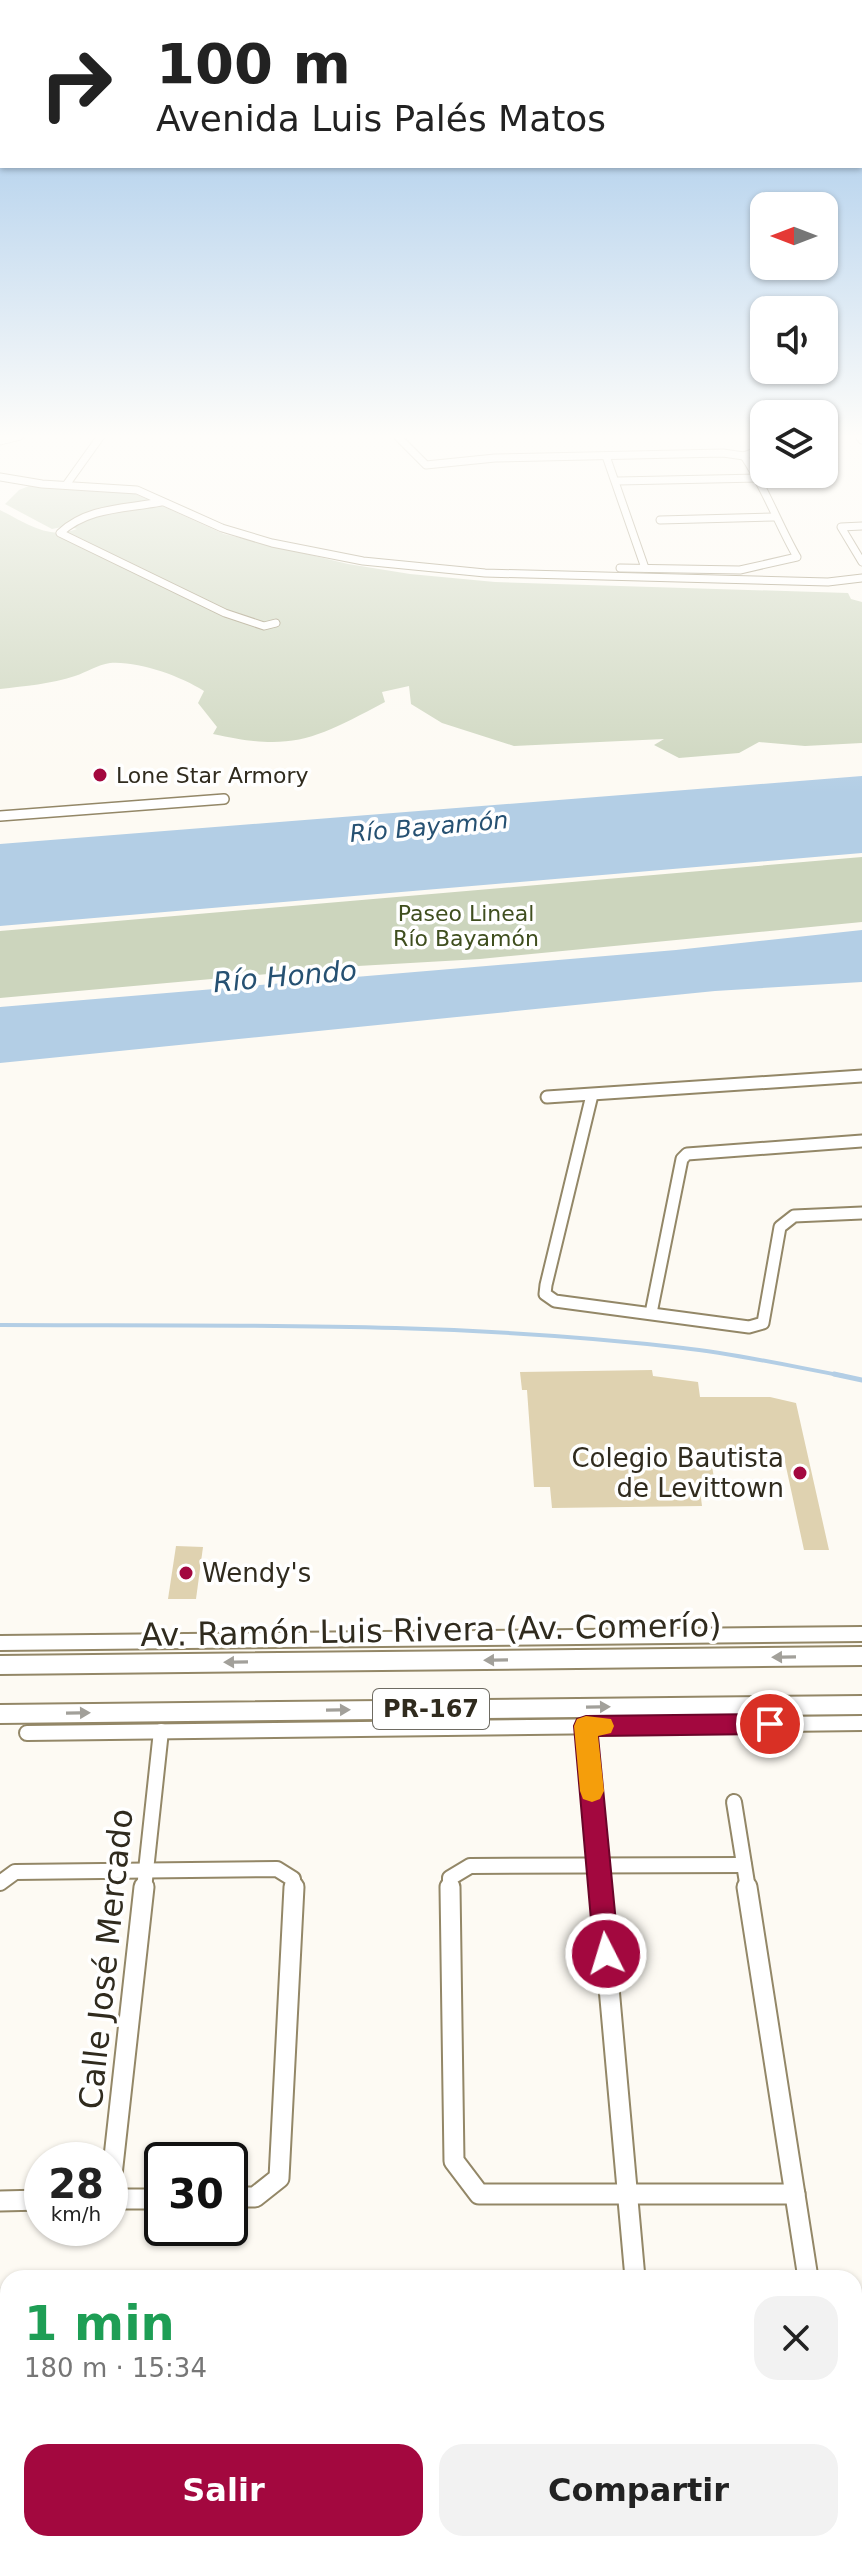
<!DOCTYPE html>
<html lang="es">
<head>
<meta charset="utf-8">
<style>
  :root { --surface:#fff; --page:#f2f2f2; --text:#222; --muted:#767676; --accent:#a3083f }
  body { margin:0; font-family:"DejaVu Sans",sans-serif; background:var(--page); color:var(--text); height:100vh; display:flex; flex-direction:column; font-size:30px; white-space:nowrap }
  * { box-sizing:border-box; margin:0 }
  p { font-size:26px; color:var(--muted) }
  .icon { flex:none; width:44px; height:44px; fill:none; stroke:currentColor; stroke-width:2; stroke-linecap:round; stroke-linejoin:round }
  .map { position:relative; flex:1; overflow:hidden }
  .details { position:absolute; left:0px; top:2270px; width:862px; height:282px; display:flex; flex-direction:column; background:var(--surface); border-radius:24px 24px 0 0; box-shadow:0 2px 6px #0004 }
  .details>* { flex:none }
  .banner { position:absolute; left:0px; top:0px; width:862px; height:168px; box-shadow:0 2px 6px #0004; background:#fff; color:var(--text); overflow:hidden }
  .needle { width:52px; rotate:270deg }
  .controls { position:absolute; left:750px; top:192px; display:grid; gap:16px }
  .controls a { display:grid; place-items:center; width:88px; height:88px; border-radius:16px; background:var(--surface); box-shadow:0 2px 6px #0004; font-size:40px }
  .speed { position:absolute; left:24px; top:2142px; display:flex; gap:16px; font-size:40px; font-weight:700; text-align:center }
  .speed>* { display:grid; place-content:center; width:104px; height:104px; border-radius:50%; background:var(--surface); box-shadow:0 2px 6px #0004; line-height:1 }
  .speed small { font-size:20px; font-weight:400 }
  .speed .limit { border:4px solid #111; border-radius:12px; background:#fff; color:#111 }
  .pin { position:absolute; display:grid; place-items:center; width:68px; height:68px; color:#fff; margin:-34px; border:4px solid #fff; border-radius:50%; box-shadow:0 2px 8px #0007 }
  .me { position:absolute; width:88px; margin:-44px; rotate:355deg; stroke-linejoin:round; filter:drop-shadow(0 0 6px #0008) }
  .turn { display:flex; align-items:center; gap:28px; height:168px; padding:0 24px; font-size:36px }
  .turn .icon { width:104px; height:104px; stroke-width:2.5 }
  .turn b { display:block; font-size:56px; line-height:68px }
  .round { display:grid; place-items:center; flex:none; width:84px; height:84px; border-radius:24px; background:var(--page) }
  .headline { display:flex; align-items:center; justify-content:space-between; height:136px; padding:0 24px }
  h1 { font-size:48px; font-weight:600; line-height:60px; color:#1e9e55 }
  .action { display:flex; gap:16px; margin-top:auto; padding:16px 24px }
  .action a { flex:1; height:92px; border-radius:24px; background:var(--accent); color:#fff; font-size:32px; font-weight:600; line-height:92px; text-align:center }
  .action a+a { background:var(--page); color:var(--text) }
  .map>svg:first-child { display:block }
  .green { fill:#ccd5bd }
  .water { fill:#b3cee5 }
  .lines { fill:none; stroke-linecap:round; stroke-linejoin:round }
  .stream-far1 { stroke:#b3cee5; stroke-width:4 }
  .stream { stroke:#b3cee5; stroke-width:5 }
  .building { fill:#dfd2b0 }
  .minor-far4-casing { stroke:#938767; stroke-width:9 }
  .minor-far3-casing { stroke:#938767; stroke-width:12 }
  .minor-far2-casing { stroke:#938767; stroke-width:15 }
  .minor-far1-casing { stroke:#938767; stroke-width:18 }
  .minor-casing { stroke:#938767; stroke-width:23 }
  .major-casing { stroke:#938767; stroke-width:4 }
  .minor-far4 { stroke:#fff; stroke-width:7 }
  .minor-far3 { stroke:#fff; stroke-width:9 }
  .minor-far2 { stroke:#fff; stroke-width:11 }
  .minor-far1 { stroke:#fff; stroke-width:14 }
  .minor { stroke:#fff; stroke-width:19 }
  .major { fill:#fff; fill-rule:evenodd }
  .oneway { fill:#a2a09a }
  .route { fill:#a3083f; stroke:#6a0529; stroke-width:2 }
  .slow { fill:#f59e0b }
  .poi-dot { fill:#a3083f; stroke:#fff; stroke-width:3 }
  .labels { text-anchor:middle; stroke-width:7; stroke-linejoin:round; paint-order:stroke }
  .far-poi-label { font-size:22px; fill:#302b1e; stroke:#fff; text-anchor:start }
  .far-park-label { font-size:22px; fill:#3f4e1e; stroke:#fff }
  .far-water-label { font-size:24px; font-style:italic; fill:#265172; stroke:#fff }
  .shield { fill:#fff; stroke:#6e6b62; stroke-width:2 }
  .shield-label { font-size:24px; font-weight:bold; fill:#302b1e }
  .poi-label { font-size:26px; fill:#302b1e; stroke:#fff; text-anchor:end }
  .water-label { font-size:28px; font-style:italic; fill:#265172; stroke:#fff }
  .near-street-label { font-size:32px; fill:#302b1e; stroke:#fff }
</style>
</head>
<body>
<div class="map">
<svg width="862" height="2551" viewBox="0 0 862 2551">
  <rect width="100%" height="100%" fill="#fdfaf3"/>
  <g class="green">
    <path d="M29,486L131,492L224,534L348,564L410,574L495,582L848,593L851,599L862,602V743L805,746L759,742L739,753L679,758L654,745L664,739L514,746L442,723L411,704L409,686L382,692L385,702C315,739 293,752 213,734L217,727L198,703L204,691C180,676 139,661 110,663C97,665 87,672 75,676C51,684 25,686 0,689V510C26,523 48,540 77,529L67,526L52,529L5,504L19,490Z"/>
    <path d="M862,857V922L480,959L358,966L0,998V931Z"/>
  </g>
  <g class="water">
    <path d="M862,776V853L0,926V844Z"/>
    <path d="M862,930V982L715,991L0,1063V1007L676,950Z"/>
  </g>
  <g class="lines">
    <path class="stream-far1" d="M0,1325C227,1326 457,1321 683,1348C737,1354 790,1366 844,1376"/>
    <path class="stream" d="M834,1374L862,1380"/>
  </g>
  <g class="building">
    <path d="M652,1370L653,1376L698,1382L700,1397H770L796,1403L829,1550H804L785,1462L711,1461L715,1483H699L702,1506L552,1508L550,1487H534L527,1390H522L520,1372Z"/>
    <path d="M176,1546L203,1547L196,1599H168Z"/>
  </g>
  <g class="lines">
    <g class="minor-far4-casing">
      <g id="minor-far4">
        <path d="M397,436L426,465L495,458L723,453L744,456"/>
        <path d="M859,436L862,440"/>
        <path d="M0,441L20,436"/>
        <path d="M606,456L645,568"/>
        <path d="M0,477L42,484L137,490L222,528L272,543L363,561L485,573L828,582L862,578"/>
        <path d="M760,480H813"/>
        <path d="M618,481L759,478"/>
        <path d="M66,485L101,436"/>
        <path d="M161,502C125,509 88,507 60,533L225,613L264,626L276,623"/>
        <path d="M660,520L774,517"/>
        <path d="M862,526L841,527L862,562"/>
        <path d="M620,568L740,570L797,557C778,524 765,487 744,456L762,449"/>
      </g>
    </g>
    <g class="minor-far3-casing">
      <path id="minor-far3" d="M0,816L224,799"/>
    </g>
    <g class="minor-far2-casing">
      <g id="minor-far2">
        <path d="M592,1095L546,1285L545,1294L555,1301L749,1327L763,1323L780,1227L794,1216L862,1213"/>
        <path d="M547,1097L862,1076"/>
        <path d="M651,1313L682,1159L687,1154L862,1141"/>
      </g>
    </g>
    <g class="minor-far1-casing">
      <g id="minor-far1">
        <path d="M0,1643L862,1634"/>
        <path d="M586,1726L600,1889"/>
        <path d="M27,1733L862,1723"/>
        <path d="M734,1802L748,1889"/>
        <path d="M0,1883L15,1872L277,1869L293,1879L294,1889"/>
        <path d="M144,1889L161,1731"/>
        <path d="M450,1889V1878L470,1866L744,1865"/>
      </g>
    </g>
    <g class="minor-casing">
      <g id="minor">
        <path d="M450,1887L454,2161L479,2194H795"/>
        <path d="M600,1887L635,2278"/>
        <path d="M747,1887L808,2278"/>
        <path d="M110,2193L144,1887"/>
        <path d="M230,2197H255L279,2178L294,1887"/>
        <path d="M110,2199H162"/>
        <path d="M0,2201L42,2200"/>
        <path d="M854,2403H862"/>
        <path d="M397,2544V2551"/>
        <path d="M657,2544L658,2551"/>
        <path d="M847,2544L848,2551"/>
        <path d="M5,2551L8,2530"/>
        <path d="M201,2551L202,2544"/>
      </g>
    </g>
    <g class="major-casing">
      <g id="major">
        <path d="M862,1647V1665L0,1674V1656Z"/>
        <path d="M862,1696V1714L0,1723V1705Z"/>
      </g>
    </g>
    <use href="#minor-far4" class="minor-far4"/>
    <use href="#minor-far3" class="minor-far3"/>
    <use href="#minor-far2" class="minor-far2"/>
    <use href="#minor-far1" class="minor-far1"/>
    <use href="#minor" class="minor"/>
    <use href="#major" class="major"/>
  </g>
  <defs><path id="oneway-solid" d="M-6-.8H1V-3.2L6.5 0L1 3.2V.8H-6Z" transform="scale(2)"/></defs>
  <g class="oneway">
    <use href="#oneway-solid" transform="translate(784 1657) rotate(179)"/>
    <use href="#oneway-solid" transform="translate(496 1660) rotate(179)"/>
    <use href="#oneway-solid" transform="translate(236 1662) rotate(179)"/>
    <use href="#oneway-solid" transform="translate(598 1707) rotate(-1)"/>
    <use href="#oneway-solid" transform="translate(338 1710) rotate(-1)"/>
    <use href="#oneway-solid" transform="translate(78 1713) rotate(-1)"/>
  </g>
  <linearGradient id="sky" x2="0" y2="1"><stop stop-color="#93bee7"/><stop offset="0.55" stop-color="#fefdfa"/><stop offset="1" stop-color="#fefdfa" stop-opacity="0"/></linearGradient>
  <rect width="862" height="793" fill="url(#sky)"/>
  <path class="route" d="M770,1714L778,1717L781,1724L778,1731L770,1734L598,1736L619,1954L615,1963L606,1966L597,1963L594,1954L574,1726L577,1719L586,1716Z"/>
  <path class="slow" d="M586,1716L611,1719L614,1726L611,1733L598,1736L604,1791L600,1799L592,1802L583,1799L580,1791L574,1726L577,1719Z"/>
  <g class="poi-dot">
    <circle cx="100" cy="775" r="8"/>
    <circle cx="800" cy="1473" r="8"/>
    <circle cx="186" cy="1573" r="8"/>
  </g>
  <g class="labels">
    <g class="far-poi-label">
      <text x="116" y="783">Lone Star Armory</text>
    </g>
    <g class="far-park-label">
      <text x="466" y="921">Paseo Lineal<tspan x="466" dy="25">Río Bayamón</tspan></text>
    </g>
    <g class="far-water-label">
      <text transform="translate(429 827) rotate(-5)" y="8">Río Bayamón</text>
    </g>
    <rect class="shield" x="373" y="1689" width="116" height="40" rx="6"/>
    <g class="shield-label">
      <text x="431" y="1717">PR-167</text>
    </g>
    <g class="poi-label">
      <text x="784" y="1467">Colegio Bautista<tspan x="784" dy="30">de Levittown</tspan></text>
      <text x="202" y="1582" text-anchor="start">Wendy's</text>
    </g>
    <g class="water-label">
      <text transform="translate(285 976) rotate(-5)" y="10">Río Hondo</text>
    </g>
    <g class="near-street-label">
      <text transform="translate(431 1630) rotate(-1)" y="11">Av. Ramón Luis Rivera (Av. Comerío)</text>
      <text transform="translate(106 1959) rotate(-84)" y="11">Calle José Mercado</text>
    </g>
  </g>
</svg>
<div class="controls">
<a><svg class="needle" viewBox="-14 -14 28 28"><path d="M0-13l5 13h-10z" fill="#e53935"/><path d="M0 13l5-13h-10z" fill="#767676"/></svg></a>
<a><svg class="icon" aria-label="sound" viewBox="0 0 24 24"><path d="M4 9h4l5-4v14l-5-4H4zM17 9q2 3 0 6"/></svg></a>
<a><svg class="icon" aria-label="layers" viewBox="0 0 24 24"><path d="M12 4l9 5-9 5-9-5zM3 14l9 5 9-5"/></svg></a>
</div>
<div class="speed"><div>28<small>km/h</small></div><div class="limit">30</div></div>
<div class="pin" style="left:770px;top:1724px;background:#d93025"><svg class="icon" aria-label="arrive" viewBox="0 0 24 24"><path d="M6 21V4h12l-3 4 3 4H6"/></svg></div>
<svg class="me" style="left:606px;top:1954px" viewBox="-20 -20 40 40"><circle r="17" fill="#a3083f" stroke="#fff" stroke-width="3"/><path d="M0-11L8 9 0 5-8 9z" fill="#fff"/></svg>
<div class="banner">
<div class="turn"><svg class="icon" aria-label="right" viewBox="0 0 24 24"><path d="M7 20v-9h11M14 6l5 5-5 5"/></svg><div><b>100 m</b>Avenida Luis Palés Matos</div></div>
</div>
<section class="details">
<div class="headline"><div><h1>1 min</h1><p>180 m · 15:34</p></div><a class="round"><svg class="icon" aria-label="close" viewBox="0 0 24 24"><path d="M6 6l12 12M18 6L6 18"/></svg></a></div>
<div class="action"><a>Salir</a><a>Compartir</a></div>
</section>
</div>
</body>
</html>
